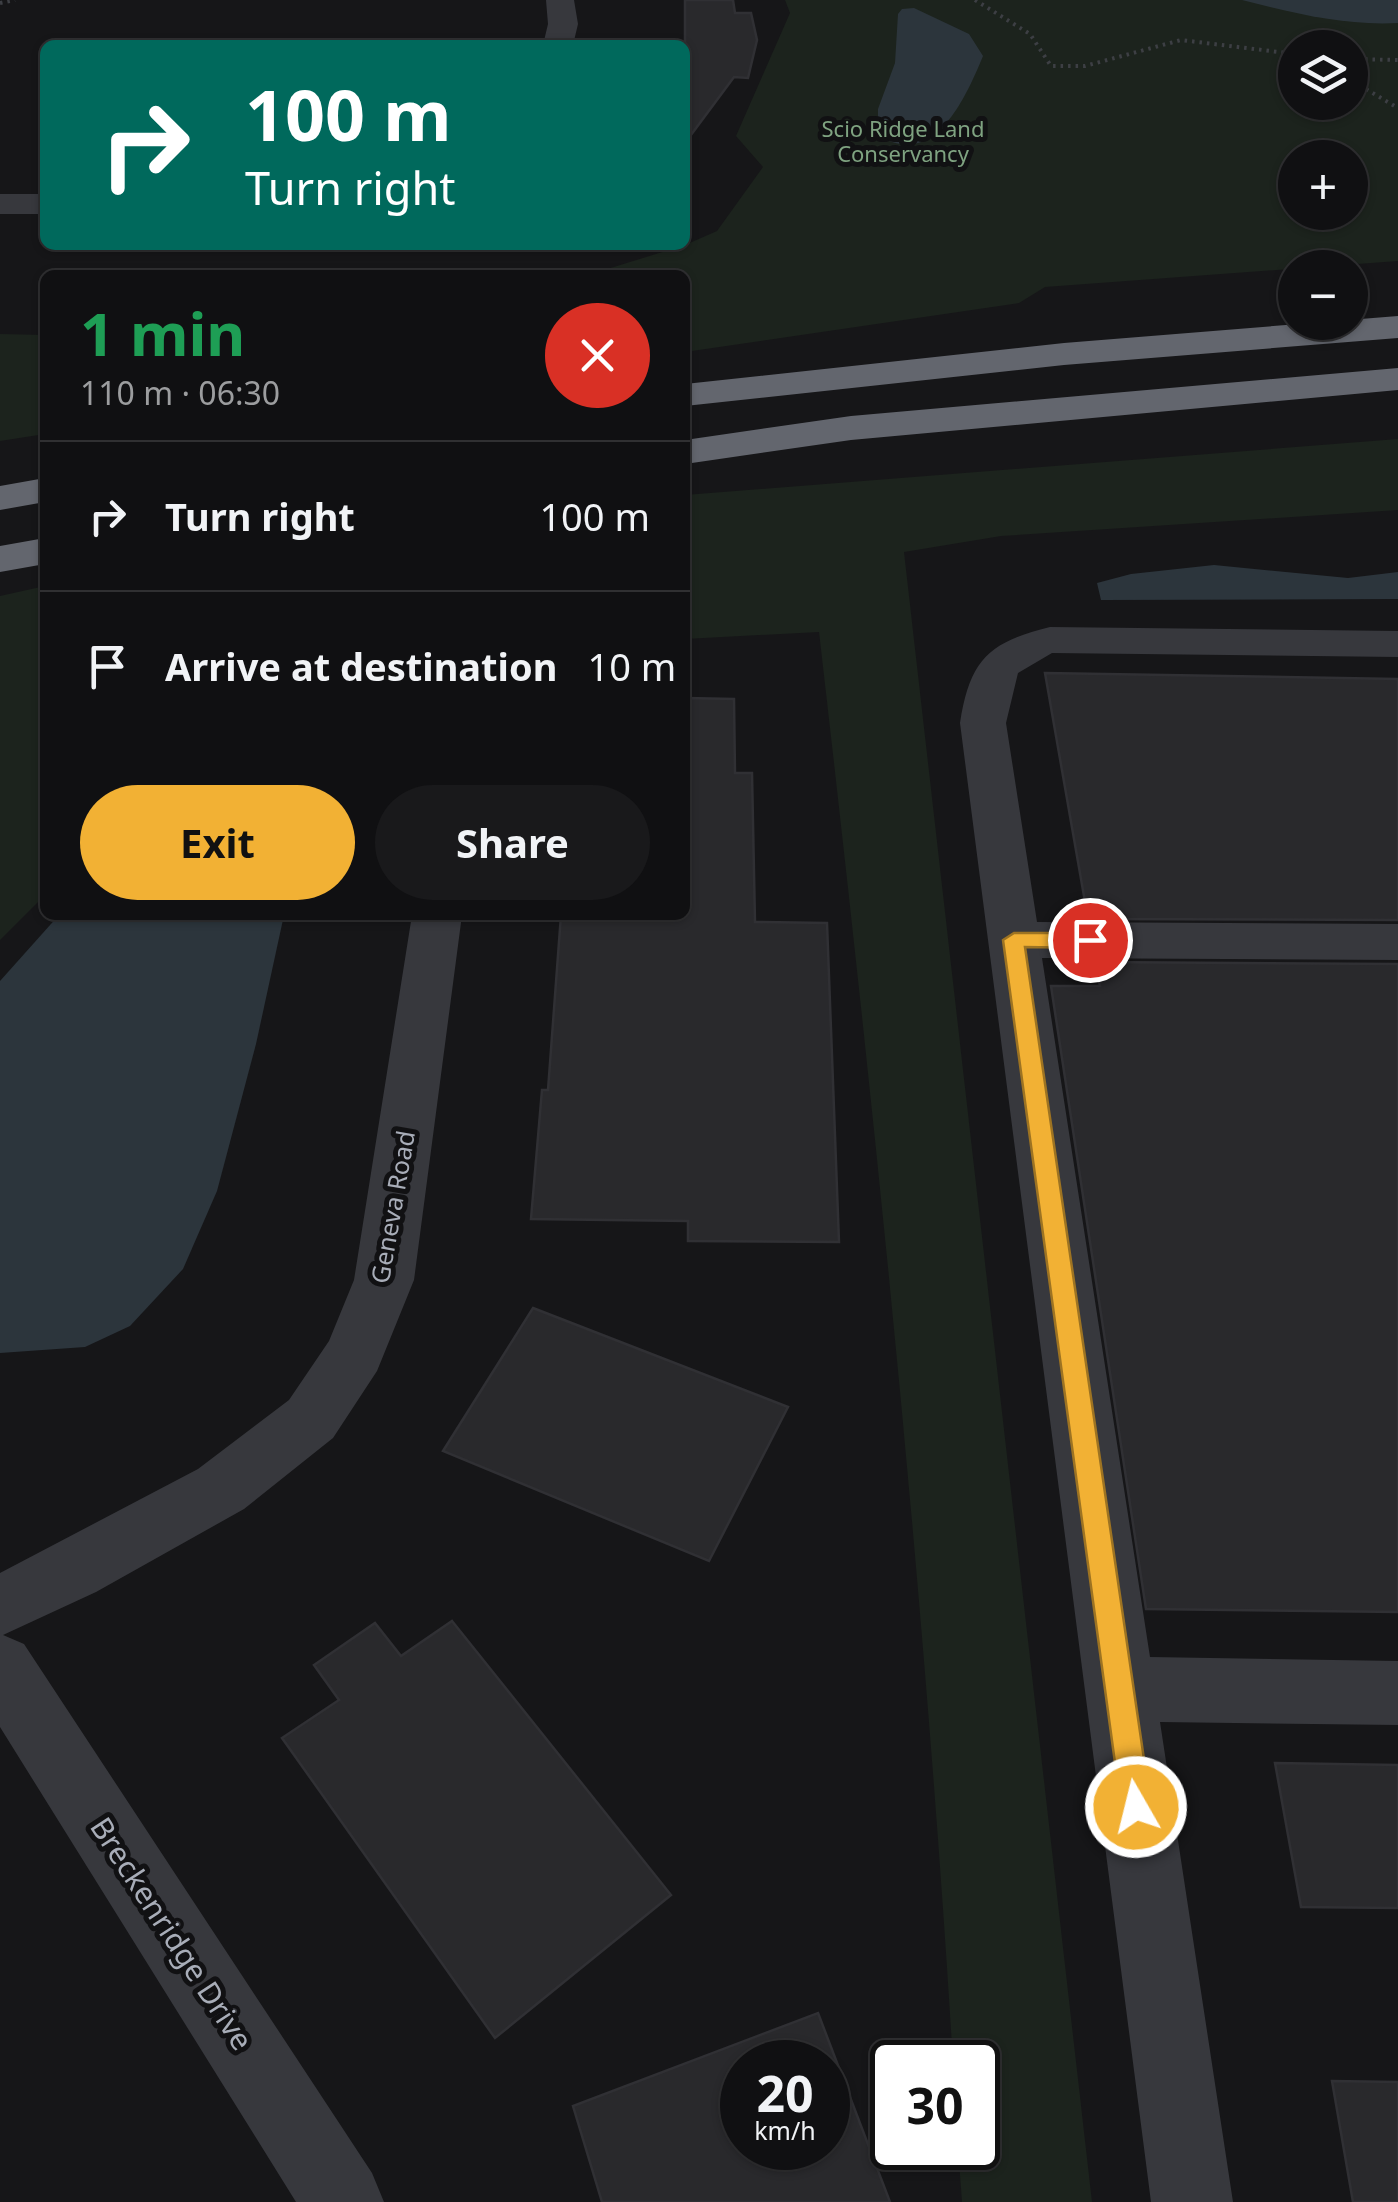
<!DOCTYPE html>
<html lang="en">
<head>
<meta charset="utf-8">
<style>
  :root { --surface:#101012; --page:#19191b; --text:#f1f3f6; --muted:#9c9d9f; --line:#303032; --accent:#f2b134 }
  body { margin:0; font-family:"Noto Sans",sans-serif; background:var(--page); color:var(--text); height:100vh; display:flex; flex-direction:column; font-size:38px; white-space:nowrap }
  * { box-sizing:border-box; margin:0 }
  p { font-size:32px; color:var(--muted) }
  .icon { flex:none; width:55px; height:55px; fill:none; stroke:currentColor; stroke-width:2; stroke-linecap:round; stroke-linejoin:round }
  .map { position:relative; flex:1; overflow:hidden }
  .details { position:absolute; left:40px; top:270px; width:650px; height:650px; display:flex; flex-direction:column; background:var(--surface); border-radius:15px; box-shadow:0 2px 8px #0004,0 0 0 2px var(--line) }
  .details>* { flex:none }
  .banner { position:absolute; left:40px; top:40px; width:650px; height:210px; border-radius:15px; box-shadow:0 2px 8px #0004,0 0 0 2px var(--line); background:#00695c; color:#fff; overflow:hidden }
  .controls { position:absolute; left:1278px; top:30px; display:grid; gap:20px }
  .controls a { display:grid; place-items:center; width:90px; height:90px; border-radius:50%; background:var(--surface); box-shadow:0 2px 8px #0004,0 0 0 2px var(--line); font-size:50px }
  .speed { position:absolute; left:720px; top:2040px; display:flex; gap:20px; font-size:50px; font-weight:700; text-align:center }
  .speed>* { display:grid; place-content:center; width:130px; height:130px; border-radius:50%; background:var(--surface); box-shadow:0 2px 8px #0004,0 0 0 2px var(--line); line-height:1 }
  .speed small { font-size:25px; font-weight:400 }
  .speed .limit { border:5px solid #111; border-radius:15px; background:#fff; color:#111 }
  .pin { position:absolute; display:grid; place-items:center; width:85px; height:85px; color:#fff; margin:-42px; border:5px solid #fff; border-radius:50%; box-shadow:0 2px 10px #0007 }
  .me { position:absolute; width:110px; margin:-55px; rotate:352deg; stroke-linejoin:round; filter:drop-shadow(0 0 8px #0008) }
  .turn { display:flex; align-items:center; gap:35px; height:210px; padding:0 40px; font-size:45px }
  .turn .icon { width:130px; height:130px; stroke-width:2.5 }
  .turn b { display:block; font-size:70px; line-height:85px }
  .round { display:grid; place-items:center; flex:none; width:105px; height:105px; border-radius:52px; background:var(--page) }
  .headline { display:flex; align-items:center; justify-content:space-between; height:170px; padding:0 40px }
  h1 { font-size:60px; font-weight:700; line-height:75px; color:#1e9e55 }
  .button { display:flex; gap:20px; margin-top:auto; padding:20px 40px }
  .button a { flex:1; height:115px; border-radius:60px; background:var(--accent); color:#111; font-size:40px; font-weight:700; line-height:115px; text-align:center }
  .button a+a { background:var(--page); color:var(--text) }
  ul { padding:0; list-style:none }
  li { display:flex; align-items:center; gap:30px; height:150px; padding:0 40px; border-top:2px solid var(--line) }
  li div { flex:1 }
  li b { display:block; font-size:38px }
  li em { font-style:normal }
  .map>svg:first-child { display:block }
  .green { fill:#1c231d; fill-rule:evenodd }
  .water { fill:#2c353c }
  .building { fill:#29292c; stroke:#303034; stroke-width:2.5; fill-rule:evenodd }
  .lines { fill:none; stroke-linecap:round; stroke-linejoin:round }
  .path { stroke:#3d3f44; stroke-width:4; stroke-dasharray:2.5 5; stroke-linecap:butt }
  .minor { fill:#37383d; fill-rule:evenodd }
  .highway { fill:#63666e; fill-rule:evenodd }
  .route { fill:#f2b134; stroke:#9d7322; stroke-width:2.5 }
  .labels { text-anchor:middle; stroke-width:10; stroke-linejoin:round; paint-order:stroke }
  .far-park-label { font-size:22px; fill:#7fa381; stroke:#111113 }
  .street-label { font-size:25px; fill:#a8adb8; stroke:#111113 }
  .near-street-label { font-size:30px; fill:#a8adb8; stroke:#111113 }
</style>
</head>
<body>
<div class="map">
<svg width="1398" height="2202" viewBox="0 0 1398 2202">
  <rect width="100%" height="100%" fill="#161618"/>
  <g class="green">
    <path d="M785,0H1398V261L1045,287L1019,303L685,352V275H588L685,245L717,231L763,167L736,136L790,13ZM1295,48H1350V102H1295ZM1295,158H1350V212H1295Z"/>
    <path d="M0,334L45,335V434L0,441Z"/>
    <path d="M1398,439V510L1001,536L904,552L1092,2202H962L958,2148H978V2062H953C924,1585 874,1108 819,632L685,639V495Z"/>
    <path d="M45,586V895L0,940V596Z"/>
  </g>
  <g class="water">
    <path d="M1242,0H1398V23C1345,26 1293,13 1242,0Z"/>
    <path d="M914,8L969,34L983,56C966,97 934,171 878,135V109L895,63L898,14L902,9Z"/>
    <path d="M1214,565L1348,578L1398,572V599L1101,600L1097,583L1131,574Z"/>
    <path d="M59,915H284L256,1044L217,1191L183,1269L130,1326L85,1347L0,1353V981Z"/>
  </g>
  <g class="building">
    <path d="M685,0H733L735,13H751L757,40L748,78L734,77L685,143Z"/>
    <path d="M1045,673L1398,679V920L1088,919Z"/>
    <path d="M685,698L734,699L735,773H752L755,922L827,923L839,1242L688,1241V1221L531,1219L542,1090H548L561,915H685Z"/>
    <path d="M1095,962L1398,964V1612L1146,1609L1051,986H1100Z"/>
    <path d="M533,1308L788,1407L709,1561L443,1451Z"/>
    <path d="M452,1621L671,1895L495,2038L282,1738L339,1700L314,1665L375,1623L401,1656Z"/>
    <path d="M1275,1763L1398,1765V1908L1301,1907Z"/>
    <path d="M818,2013L890,2202H602L573,2106ZM742,2062H828V2148H742Z"/>
    <path d="M1332,2081L1398,2082V2202H1353Z"/>
  </g>
  <g class="lines">
    <g class="path">
      <path d="M975,0L1030,34L1051,66H1085L1181,40L1295,54"/>
      <path d="M0,3L15,0"/>
      <path d="M1350,59L1398,60"/>
      <path d="M1350,74L1359,85L1398,108"/>
    </g>
    <g class="minor">
      <path d="M546,0H574L578,24L573,45H543L548,24Z"/>
      <rect x="0" y="194" width="45" height="20"/>
      <path d="M1050,627L1398,631V657L1052,653L1018,673L1006,723L1037,922L1398,924V960L1042,958L1150,1657L1398,1661V1725L1160,1722L1233,2202H1151L960,723C970,659 989,642 1050,627Z"/>
      <path d="M412,915H462L414,1280L377,1371L333,1438L244,1509L96,1592L3,1635L24,1644L372,2173L384,2202H296L0,1727V1573L198,1469L289,1400L329,1341L354,1280Z"/>
    </g>
    <g class="highway">
      <path d="M1398,316V338L1064,365L685,406V384L1064,343Z"/>
      <path d="M1398,368V390L851,440L685,464V440L851,416Z"/>
      <path d="M45,478V502L0,510V486Z"/>
      <path d="M45,538V564L0,572V546Z"/>
    </g>
  </g>
  <path class="route" d="M1014,933H1090L1101,940L1090,948L1025,947L1151,1807L1147,1817L1136,1822L1126,1817L1121,1807L1003,940Z"/>
  <g class="labels">
    <g class="far-park-label">
      <text x="903" y="137">Scio Ridge Land<tspan x="903" dy="25">Conservancy</tspan></text>
    </g>
    <g class="street-label">
      <text transform="translate(393 1207) rotate(-80)" y="9">Geneva Road</text>
    </g>
    <g class="near-street-label">
      <text transform="translate(171 1934) rotate(57)" y="10">Breckenridge Drive</text>
    </g>
  </g>
</svg>
<div class="controls">
<a><svg class="icon" aria-label="layers" viewBox="0 0 24 24"><path d="M12 4l9 5-9 5-9-5zM3 14l9 5 9-5"/></svg></a>
<a>+</a>
<a>−</a>
</div>
<div class="speed"><div>20<small>km/h</small></div><div class="limit">30</div></div>
<div class="pin" style="left:1090px;top:940px;background:#d93025"><svg class="icon" aria-label="arrive" viewBox="0 0 24 24"><path d="M6 21V4h12l-3 4 3 4H6"/></svg></div>
<svg class="me" style="left:1136px;top:1807px" viewBox="-20 -20 40 40"><circle r="17" fill="#f2b134" stroke="#fff" stroke-width="3"/><path d="M0-11L8 9 0 5-8 9z" fill="#fff"/></svg>
<div class="banner">
<div class="turn"><svg class="icon" aria-label="right" viewBox="0 0 24 24"><path d="M7 20v-9h11M14 6l5 5-5 5"/></svg><div><b>100 m</b>Turn right</div></div>
</div>
<section class="details">
<div class="headline"><div><h1>1 min</h1><p>110 m · 06:30</p></div><a class="round" style="background:#d93025;color:#fff"><svg class="icon" aria-label="close" viewBox="0 0 24 24"><path d="M6 6l12 12M18 6L6 18"/></svg></a></div>
<ul>
<li><svg class="icon" aria-label="right" viewBox="0 0 24 24"><path d="M7 20v-9h11M14 6l5 5-5 5"/></svg><div><b>Turn right</b></div><em>100 m</em></li>
<li><svg class="icon" aria-label="arrive" viewBox="0 0 24 24"><path d="M6 21V4h12l-3 4 3 4H6"/></svg><div><b>Arrive at destination</b></div><em>10 m</em></li>
</ul>
<div class="button"><a>Exit</a><a>Share</a></div>
</section>
</div>
</body>
</html>
